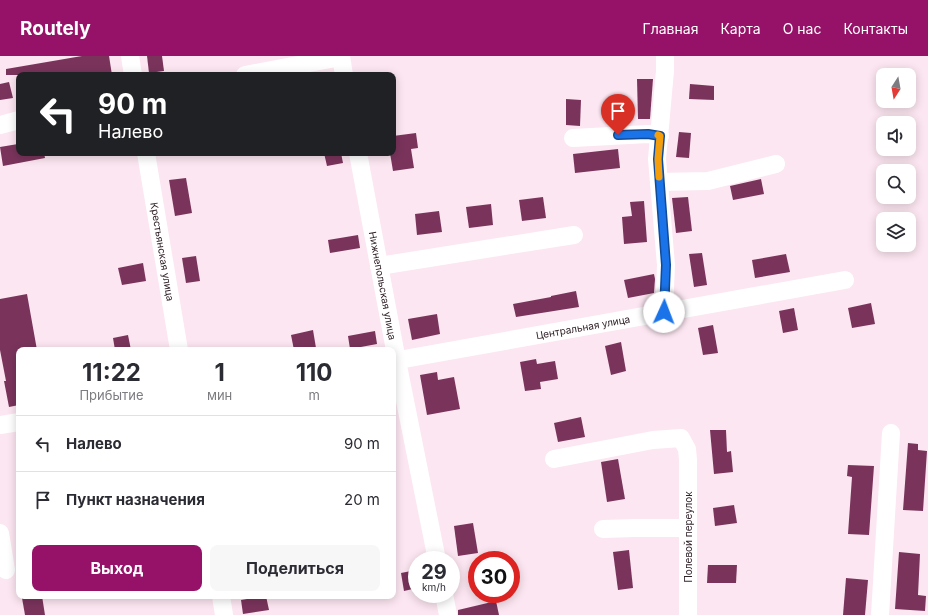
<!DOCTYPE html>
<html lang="ru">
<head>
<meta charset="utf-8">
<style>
  :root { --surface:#fff; --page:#f7f7f7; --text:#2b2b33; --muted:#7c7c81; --line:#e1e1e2; --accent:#961268 }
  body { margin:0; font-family:Inter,sans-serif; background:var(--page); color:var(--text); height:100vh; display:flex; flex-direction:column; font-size:15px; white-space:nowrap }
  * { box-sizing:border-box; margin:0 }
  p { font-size:13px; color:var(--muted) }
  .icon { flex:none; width:22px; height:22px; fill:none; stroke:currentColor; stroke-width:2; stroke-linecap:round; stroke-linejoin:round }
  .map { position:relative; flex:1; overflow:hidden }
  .drawer { position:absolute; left:16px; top:291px; width:380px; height:252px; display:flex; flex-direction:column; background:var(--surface); border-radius:8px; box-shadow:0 2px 10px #0003 }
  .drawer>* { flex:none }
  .guide { position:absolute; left:16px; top:16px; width:380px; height:84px; border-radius:8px; box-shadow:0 2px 10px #0003; background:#202124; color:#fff; overflow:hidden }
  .needle { width:26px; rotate:191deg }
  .controls { position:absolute; left:876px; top:12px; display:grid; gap:8px }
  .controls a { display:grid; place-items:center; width:40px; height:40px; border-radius:8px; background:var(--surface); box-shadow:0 2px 10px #0003; font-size:20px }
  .speed { position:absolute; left:408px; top:495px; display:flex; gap:8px; font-size:20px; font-weight:700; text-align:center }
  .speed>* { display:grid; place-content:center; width:52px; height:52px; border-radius:50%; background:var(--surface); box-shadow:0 2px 10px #0003; line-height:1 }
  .speed small { font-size:10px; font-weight:400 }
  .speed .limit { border:6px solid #d22; background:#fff; color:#111 }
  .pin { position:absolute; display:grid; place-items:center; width:34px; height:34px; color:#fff; margin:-41px -17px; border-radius:50% 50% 50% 0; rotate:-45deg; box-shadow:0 0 4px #0007 }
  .pin .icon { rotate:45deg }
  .me { position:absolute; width:44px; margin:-22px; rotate:2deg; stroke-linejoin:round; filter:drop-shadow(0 0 3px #0008) }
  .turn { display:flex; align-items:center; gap:14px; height:84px; padding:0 16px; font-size:18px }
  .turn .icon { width:52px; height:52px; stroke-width:2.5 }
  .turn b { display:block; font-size:28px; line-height:34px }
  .eta { display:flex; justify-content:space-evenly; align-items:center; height:68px; text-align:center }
  .eta b { font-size:24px; font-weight:700; line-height:28px }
  .button { display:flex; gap:8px; margin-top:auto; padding:8px 16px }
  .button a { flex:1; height:46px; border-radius:8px; background:var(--accent); color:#fff; font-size:16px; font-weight:700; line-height:46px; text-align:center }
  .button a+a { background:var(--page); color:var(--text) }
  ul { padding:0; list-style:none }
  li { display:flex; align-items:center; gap:12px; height:56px; padding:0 16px; border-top:1px solid var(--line) }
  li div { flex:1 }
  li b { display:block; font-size:15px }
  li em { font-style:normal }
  header { display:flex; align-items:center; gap:24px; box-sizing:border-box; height:56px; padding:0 20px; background:var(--accent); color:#fff }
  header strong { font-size:19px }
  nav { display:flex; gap:22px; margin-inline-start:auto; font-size:14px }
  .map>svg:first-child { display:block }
  .building { fill:#7a345c }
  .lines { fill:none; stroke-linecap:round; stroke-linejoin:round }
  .minor { stroke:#fff; stroke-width:18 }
  .route-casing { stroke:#114b97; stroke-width:10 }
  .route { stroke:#1a73e8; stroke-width:7 }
  .slow { stroke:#f59e0b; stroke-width:7 }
  .labels { text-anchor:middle; stroke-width:4; stroke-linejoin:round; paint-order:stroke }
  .street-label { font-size:10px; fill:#31232a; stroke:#fff }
</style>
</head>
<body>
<header>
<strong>Routely</strong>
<nav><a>Главная</a><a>Карта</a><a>О нас</a><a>Контакты</a></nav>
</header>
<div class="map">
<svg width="928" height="559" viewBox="0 0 928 559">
  <rect width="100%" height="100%" fill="#fce6f1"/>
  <g class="building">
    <path d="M82,0H109L112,19H6V13Z"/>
    <path d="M147,0H162L164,15L149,17Z"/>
    <path d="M637,23H653L650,63H638Z"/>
    <path d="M9,26L13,42L0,44V28Z"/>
    <path d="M690,28L714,30V44L689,43Z"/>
    <path d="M566,43L581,44L580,70L566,69Z"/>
    <path d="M679,76L691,77L689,102L676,101Z"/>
    <path d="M416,77L418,92L411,93L414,112L393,115L390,97H393V80Z"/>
    <path d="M18,88L19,97H44L45,102L3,110L0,91Z"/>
    <path d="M618,93L620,112L575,117L573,98Z"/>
    <path d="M324,97H341L343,107L327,110Z"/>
    <path d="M186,122L192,157L175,160L169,124Z"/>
    <path d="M761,123L764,138L733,144L730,130Z"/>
    <path d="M543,141L546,162L522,165L519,144Z"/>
    <path d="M688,141L692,175L676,177L672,142Z"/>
    <path d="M644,145L647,186L624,188L622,161L632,160L630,146Z"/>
    <path d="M491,148L493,169L469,172L466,151Z"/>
    <path d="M439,155L442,176L417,179L415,158Z"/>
    <path d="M358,179L360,192L330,197L328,184Z"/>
    <path d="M702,197L707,229L694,231L689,198Z"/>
    <path d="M786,198L790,216L755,222L752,204Z"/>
    <path d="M196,200L200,225L186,227L182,202Z"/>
    <path d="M143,207L146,225L122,229L118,212Z"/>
    <path d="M654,218L655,223L654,237L628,242L624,224Z"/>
    <path d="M576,235L579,251L516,261L513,248L551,241V240Z"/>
    <path d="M27,238L37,294H19V349L9,351L4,325H6L0,294V243Z"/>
    <path d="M871,247L875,268L852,272L848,252Z"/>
    <path d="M794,252L798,274L783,277L779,255Z"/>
    <path d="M437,258L440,278L412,284L408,263Z"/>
    <path d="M713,269L718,297L703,299L698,272Z"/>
    <path d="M313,274L316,292L308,294H294L291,279Z"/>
    <path d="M375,275L377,288L350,293L348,280Z"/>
    <path d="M128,279L131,294H115L113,282Z"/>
    <path d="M621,286L626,315L611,319L605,290Z"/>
    <path d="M536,303L537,308L555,305L558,323L540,326L541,333L525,335L520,306Z"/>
    <path d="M437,316L438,324L454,321L460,353L427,359L420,319Z"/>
    <path d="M581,361L585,381L558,386L554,367Z"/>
    <path d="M710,374H726L727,396L731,395L733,416L714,418Z"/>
    <path d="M908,387L918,388V394L927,395L923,455L903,454Z"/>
    <path d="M618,403L625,443L607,446L601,406Z"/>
    <path d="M848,409L874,410L869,479L848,478L852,421L847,420Z"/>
    <path d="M734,449L737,467L715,470L713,452Z"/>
    <path d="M473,467L478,497L458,500L454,470Z"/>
    <path d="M629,494L633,532L618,534L613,496Z"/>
    <path d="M899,496L920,498L918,539L926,540L925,555L895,553Z"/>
    <path d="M708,509H737L736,527H707Z"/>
    <path d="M416,514L417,520V532L404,535L401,517Z"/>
    <path d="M846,522L868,524L865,559H843Z"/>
    <path d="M35,540H42L45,559H25L22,542Z"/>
    <path d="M266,540L269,554L243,558L241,544Z"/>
    <path d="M496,545L499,559H458V554Z"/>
  </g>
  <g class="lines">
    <g class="minor">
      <path d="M130,0L133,19"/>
      <path d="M341,0L344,19"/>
      <path d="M245,19L341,1"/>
      <path d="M0,69L19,64"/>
      <path d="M573,82L648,78L660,80"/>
      <path id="s1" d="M146,97L179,294"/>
      <path id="s2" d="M358,97L397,305L437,504"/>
      <path d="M659,126L708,125L776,108"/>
      <path d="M379,210L574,179"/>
      <path d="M664,256L666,209L657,103L665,15V0"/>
      <path id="s3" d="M393,305L845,224"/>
      <path d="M0,369L19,366"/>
      <path d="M554,403L653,384L681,382L687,393L688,404V559"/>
      <path d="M603,473L635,472H688"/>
      <path d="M0,477L6,514"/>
      <path d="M444,538L448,559"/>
      <path d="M221,540L224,559"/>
      <path d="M880,559L891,377"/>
    </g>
  </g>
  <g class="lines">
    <g class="route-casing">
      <path id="route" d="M618,79L648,78L660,80L658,103L666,209L664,256"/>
    </g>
    <use href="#route" class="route"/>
    <path class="slow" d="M658,79L660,80L658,103L659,121"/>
  </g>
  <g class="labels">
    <g class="street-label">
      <text dy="4" stroke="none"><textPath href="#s1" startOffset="100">Крестьянская улица</textPath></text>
      <text dy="4" stroke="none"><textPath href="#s2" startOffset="135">Нижнепольская улица</textPath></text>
      <text dy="4" stroke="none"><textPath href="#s3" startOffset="193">Центральная улица</textPath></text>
      <text transform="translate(688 481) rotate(-90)" y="4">Полевой переулок</text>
    </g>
  </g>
</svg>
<div class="controls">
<a><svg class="needle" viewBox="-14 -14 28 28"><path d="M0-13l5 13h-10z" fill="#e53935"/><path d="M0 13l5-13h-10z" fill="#7c7c81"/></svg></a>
<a><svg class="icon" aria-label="sound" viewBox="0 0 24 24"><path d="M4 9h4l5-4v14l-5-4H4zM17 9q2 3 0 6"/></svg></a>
<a><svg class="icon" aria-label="search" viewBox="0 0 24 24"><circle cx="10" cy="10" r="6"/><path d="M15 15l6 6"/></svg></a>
<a><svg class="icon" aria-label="layers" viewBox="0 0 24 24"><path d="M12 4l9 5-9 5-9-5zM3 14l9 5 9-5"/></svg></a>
</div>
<div class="speed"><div>29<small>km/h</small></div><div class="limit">30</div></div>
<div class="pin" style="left:618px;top:79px;background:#d93025"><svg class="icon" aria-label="arrive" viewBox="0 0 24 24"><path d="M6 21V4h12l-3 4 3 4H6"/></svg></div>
<svg class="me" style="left:664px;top:256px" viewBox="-20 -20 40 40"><circle r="19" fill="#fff"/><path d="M0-13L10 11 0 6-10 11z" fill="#1a73e8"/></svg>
<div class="guide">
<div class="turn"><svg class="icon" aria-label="left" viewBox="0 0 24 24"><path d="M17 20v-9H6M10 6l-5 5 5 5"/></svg><div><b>90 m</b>Налево</div></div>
</div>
<section class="drawer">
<div class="eta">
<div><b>11:22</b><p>Прибытие</p></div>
<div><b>1</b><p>мин</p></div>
<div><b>110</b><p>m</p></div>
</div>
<ul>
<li><svg class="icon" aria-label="left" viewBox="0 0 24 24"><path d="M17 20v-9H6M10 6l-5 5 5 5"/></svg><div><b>Налево</b></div><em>90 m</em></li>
<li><svg class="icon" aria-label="arrive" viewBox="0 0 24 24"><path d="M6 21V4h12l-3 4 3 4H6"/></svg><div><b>Пункт назначения</b></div><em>20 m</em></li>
</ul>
<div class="button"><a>Выход</a><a>Поделиться</a></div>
</section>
</div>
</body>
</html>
